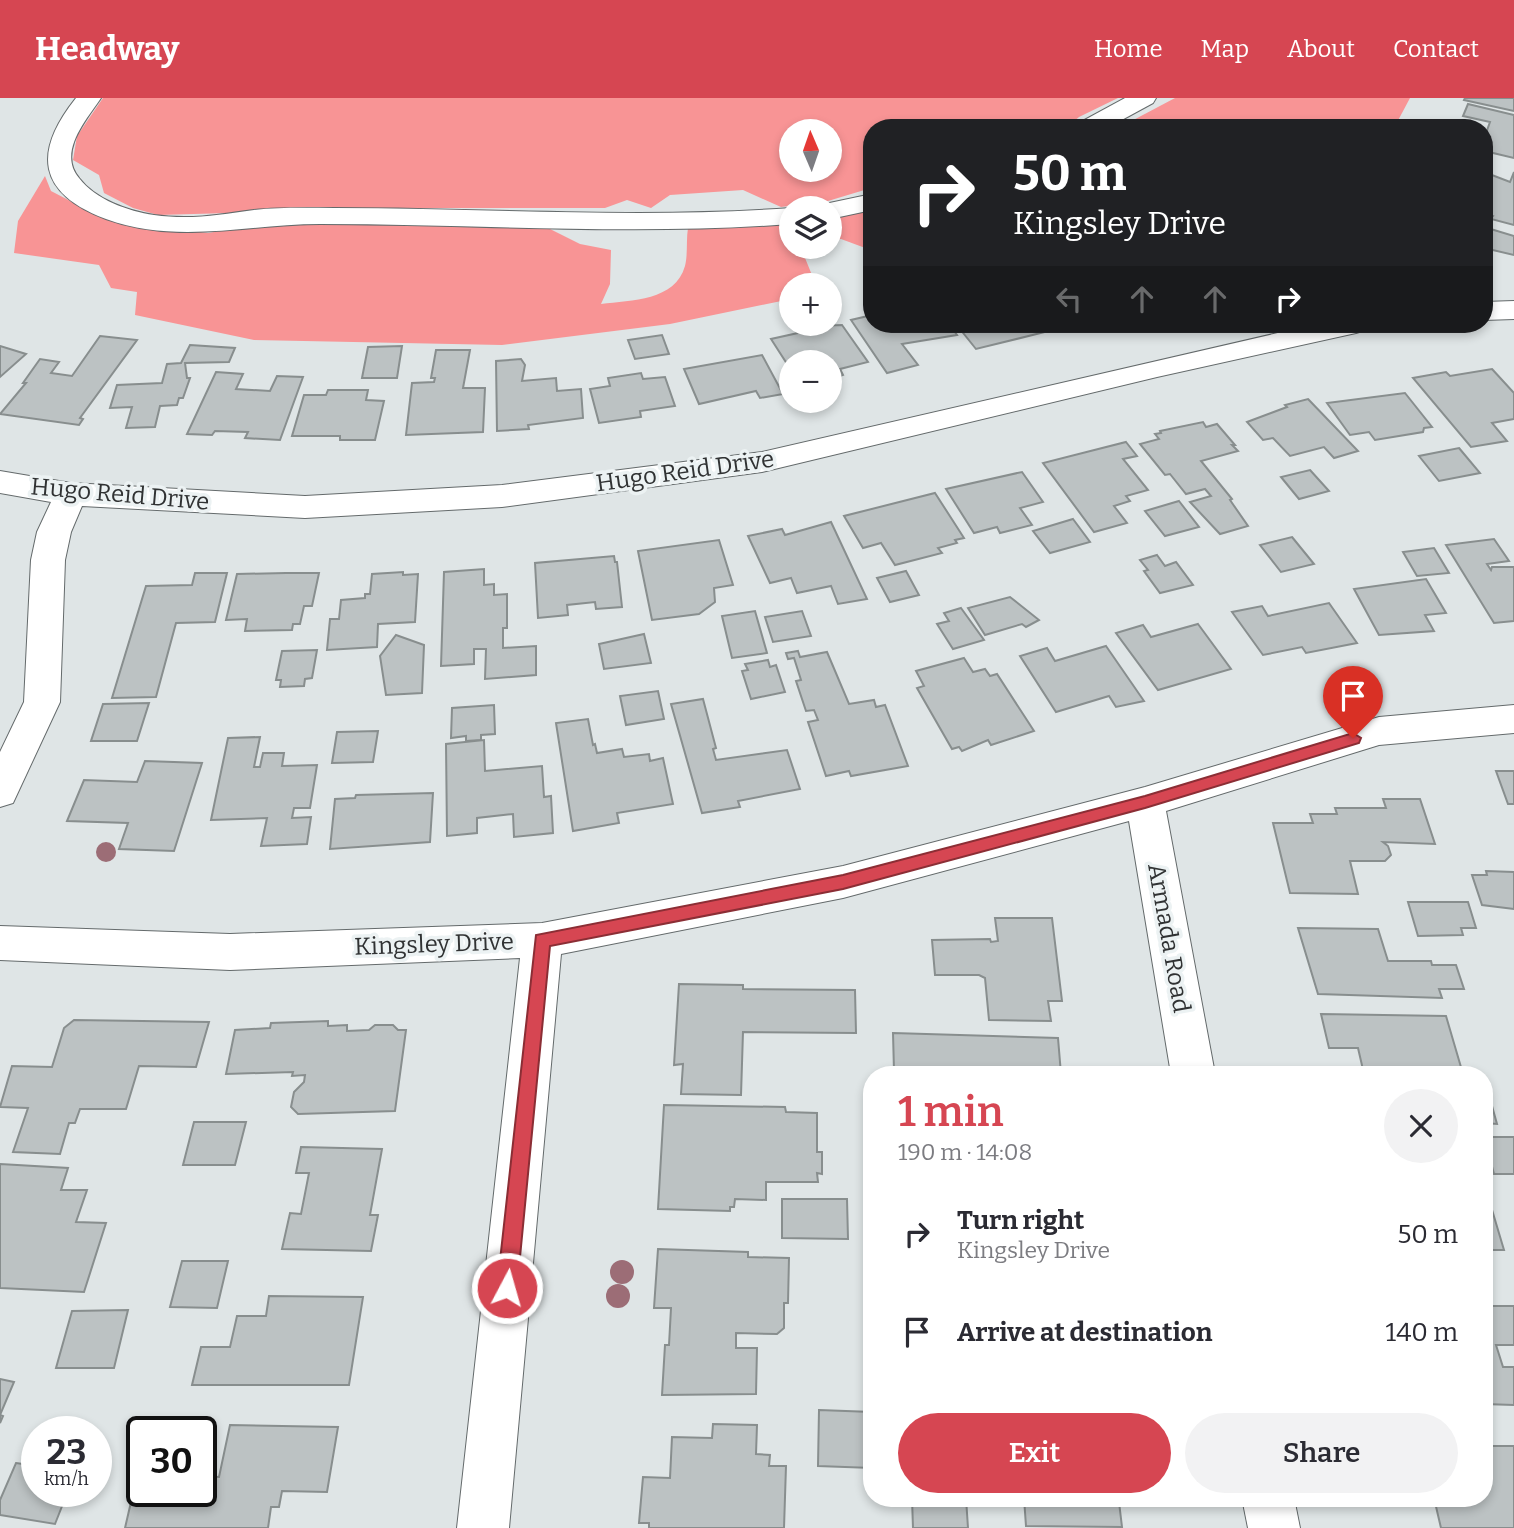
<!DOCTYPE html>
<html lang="en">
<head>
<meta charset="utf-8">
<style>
  :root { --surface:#fff; --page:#f2f2f3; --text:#2b2b33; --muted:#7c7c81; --accent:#d64652 }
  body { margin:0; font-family:Bitter,serif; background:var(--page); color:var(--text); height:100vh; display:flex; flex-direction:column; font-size:26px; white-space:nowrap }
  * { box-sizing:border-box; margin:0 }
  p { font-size:23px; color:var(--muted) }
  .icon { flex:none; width:38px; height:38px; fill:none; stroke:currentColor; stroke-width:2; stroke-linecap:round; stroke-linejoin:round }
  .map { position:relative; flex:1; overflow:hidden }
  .drawer { position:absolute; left:863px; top:968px; width:630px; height:441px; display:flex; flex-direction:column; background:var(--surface); border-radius:28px; box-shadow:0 4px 10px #0003 }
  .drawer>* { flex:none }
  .banner { position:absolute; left:863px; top:21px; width:630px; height:214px; border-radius:28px; box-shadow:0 4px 10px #0003; background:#202124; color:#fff; overflow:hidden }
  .needle { width:46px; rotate:358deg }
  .tools { position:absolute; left:779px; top:21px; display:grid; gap:14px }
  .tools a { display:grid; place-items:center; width:63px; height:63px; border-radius:50%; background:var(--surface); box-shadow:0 4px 10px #0003; font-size:35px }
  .speed { position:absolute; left:21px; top:1318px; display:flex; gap:14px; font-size:35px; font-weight:700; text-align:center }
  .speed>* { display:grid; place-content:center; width:91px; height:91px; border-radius:50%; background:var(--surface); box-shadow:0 4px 10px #0003; line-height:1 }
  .speed small { font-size:18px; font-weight:400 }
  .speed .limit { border:4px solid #111; border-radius:10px; background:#fff; color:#111 }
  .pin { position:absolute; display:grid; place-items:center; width:60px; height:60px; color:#fff; margin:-72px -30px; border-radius:50% 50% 50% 0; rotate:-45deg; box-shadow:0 0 7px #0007 }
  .pin .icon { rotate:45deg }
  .me { position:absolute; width:77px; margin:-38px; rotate:6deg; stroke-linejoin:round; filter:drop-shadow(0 0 5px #0008) }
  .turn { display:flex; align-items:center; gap:24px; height:147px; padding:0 35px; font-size:32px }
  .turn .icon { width:91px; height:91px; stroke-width:2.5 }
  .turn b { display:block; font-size:49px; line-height:60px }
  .lanes { display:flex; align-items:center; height:66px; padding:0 35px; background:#0003; justify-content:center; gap:35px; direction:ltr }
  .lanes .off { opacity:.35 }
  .round { display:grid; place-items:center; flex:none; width:74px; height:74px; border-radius:37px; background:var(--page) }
  .head { display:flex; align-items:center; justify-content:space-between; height:119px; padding:0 35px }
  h1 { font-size:42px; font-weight:600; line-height:52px; color:var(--accent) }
  .action { display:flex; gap:14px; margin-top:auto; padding:14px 35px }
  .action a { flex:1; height:80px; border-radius:42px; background:var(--accent); color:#fff; font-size:28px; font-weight:600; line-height:80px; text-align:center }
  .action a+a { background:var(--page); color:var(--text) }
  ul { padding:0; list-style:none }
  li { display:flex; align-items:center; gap:21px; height:98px; padding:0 35px }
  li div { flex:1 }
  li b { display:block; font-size:26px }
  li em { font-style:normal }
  header { display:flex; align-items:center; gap:42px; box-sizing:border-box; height:98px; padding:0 35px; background:var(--accent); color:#fff }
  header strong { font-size:33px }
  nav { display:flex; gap:38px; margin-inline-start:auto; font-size:24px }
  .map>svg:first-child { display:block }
  .forest { fill:#f89495; fill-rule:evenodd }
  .building { fill:#bcc2c3; stroke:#888e8e; stroke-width:2 }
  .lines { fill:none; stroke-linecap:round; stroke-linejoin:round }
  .minor-casing { stroke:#646a6b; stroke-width:2 }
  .minor { fill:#fff; fill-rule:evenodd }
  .tree { fill:#9c6d76 }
  .route { fill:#d64652; stroke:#8b2e35; stroke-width:2 }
  .labels { text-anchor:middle; stroke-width:7; stroke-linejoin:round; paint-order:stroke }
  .street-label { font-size:24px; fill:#303233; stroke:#ecf2f3 }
</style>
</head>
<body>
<header>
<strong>Headway</strong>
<nav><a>Home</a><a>Map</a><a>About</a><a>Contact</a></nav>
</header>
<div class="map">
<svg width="1514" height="1430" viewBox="0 0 1514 1430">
  <rect width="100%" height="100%" fill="#dfe5e6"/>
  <g class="forest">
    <path d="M103,0H1118L1079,19L1066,30H872L871,90L828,103L781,109L743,92L670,97L651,110L627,102L605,110H401L158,117L133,110L104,95L99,77L73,62L77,38ZM791,33H830V72H791Z"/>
    <path d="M1175,0H1410L1394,30H1126L1124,27Z"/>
    <path d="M45,78L51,93L78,107L151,128L208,135L260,126L334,123L544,128L580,146L611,152L610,186L601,206C632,202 675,203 685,168C688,156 686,142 688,130L791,124V149H804L801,150L816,187H791V201L670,226L502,247L254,242L135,217L137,194L111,190L99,167L14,155L18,123Z"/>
    <path d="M861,114L871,118V174L868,151L841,141L830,143V119Z"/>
  </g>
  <g class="building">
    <path d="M1465,0H1514V13L1464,2Z"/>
    <path d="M1468,6L1514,17V60L1489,54L1491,51L1484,50L1487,38H1485L1490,24L1463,18Z"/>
    <path d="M1484,74L1510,84L1514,74V127L1491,121L1493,118L1484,115Z"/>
    <path d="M1484,129L1514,138V157L1484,150Z"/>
    <path d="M872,217V226H949L957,237L902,246L918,267L887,275L851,222Z"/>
    <path d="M956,226H1053L1057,231L976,251Z"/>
    <path d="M842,227L868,264L840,271L843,277L837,279L840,283L830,285V264H791V272L771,241L807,233L817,228Z"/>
    <path d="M662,237L669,256L635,261L628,242Z"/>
    <path d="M100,238L137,242L80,320L83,321L79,327L0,316L26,285H23L40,261L59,264L51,275L72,278Z"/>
    <path d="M190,247L235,250L229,264L185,265L187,280H190L183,300H179L177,307L160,308L155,329L126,330L132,309L110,310L117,287L162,285L167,266L181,265Z"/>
    <path d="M0,248L26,256L0,279Z"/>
    <path d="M402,248L397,280H362L368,249Z"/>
    <path d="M436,252H470L463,290H485L483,334L406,337L412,285L434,284L435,280H431Z"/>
    <path d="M762,257L783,296L760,300L756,293L699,306L684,271Z"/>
    <path d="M521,261L525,267L522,283L556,280L557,293L581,291L583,320L528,327L529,331L497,333L496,263Z"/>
    <path d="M1492,271L1514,295V321L1492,325L1507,343L1471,349L1413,280L1446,274L1450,278Z"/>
    <path d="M216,274L243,276L236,291L270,293L277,278L303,279L280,342L245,340L248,334L215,333L212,337L187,336Z"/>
    <path d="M641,275L643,281L665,279L675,308L640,313L641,319L599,325L590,291L610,288L608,280Z"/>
    <path d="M328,292H368L366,302L384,303L375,342H340V338H292L304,297H326Z"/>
    <path d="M1405,295L1432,329L1424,330L1423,334L1375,342L1369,334L1350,337L1327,305Z"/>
    <path d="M1308,301L1358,353L1334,360L1324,349L1290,358L1273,340L1263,342L1247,324L1287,309L1285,307Z"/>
    <path d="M1203,324L1206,329L1217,326L1235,347H1232L1238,353L1201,363L1232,401L1230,402L1248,428L1220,436L1190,404L1211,398L1205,391L1186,396L1170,376L1165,377L1140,346L1159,341L1155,336L1161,335L1160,333Z"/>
    <path d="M1126,344L1137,358L1123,361L1148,392L1126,398L1130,403L1114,408L1127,425L1094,434L1043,365Z"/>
    <path d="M1459,350L1480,375L1439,383L1419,358Z"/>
    <path d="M1310,372L1329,393L1299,401L1281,379Z"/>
    <path d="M1022,374L1043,404L1020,410L1032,427L1000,435L997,429L974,435L946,391Z"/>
    <path d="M935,395L964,440L955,442L957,445L938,450L942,455L895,467L881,445L863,450L844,418Z"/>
    <path d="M1179,403L1199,429L1165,438L1145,413Z"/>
    <path d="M1073,421L1090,444L1050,455L1033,433Z"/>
    <path d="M831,424L867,501L838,506L831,488L797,495L791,480L770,485L748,438L782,431L785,437Z"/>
    <path d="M1292,439L1314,466L1281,474L1260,447Z"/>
    <path d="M1494,441L1509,463L1487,466L1491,472L1492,469H1514V523L1494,525L1446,447Z"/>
    <path d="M719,442L733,487L714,490L715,504L699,516L652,522L638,453Z"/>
    <path d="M1434,450L1449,475L1417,478L1403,454Z"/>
    <path d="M1157,457L1165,468L1176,464L1193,487L1160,495L1144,473L1148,472L1140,462Z"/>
    <path d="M614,458L615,464H617L622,509L596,511L595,504L567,507L568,517L538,520L535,465Z"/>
    <path d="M484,471V487L494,486V497L507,496V530H503V550L536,548V577L485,581L486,551H474V566L441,568L444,474Z"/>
    <path d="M906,473L919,497L890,504L877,480Z"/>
    <path d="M403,474V477L418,476L415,524L378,526L377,549L327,552L330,521H339L341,502L365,500V496H370L372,476Z"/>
    <path d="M195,475H227L215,524L176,525L156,599L112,600L146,488L192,487Z"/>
    <path d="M286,475H319L312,508H304L300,526H293L292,532L245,533L247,521L226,522L237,476Z"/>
    <path d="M1426,481L1446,515L1425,517L1434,533L1379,537L1354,491Z"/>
    <path d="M1010,499L1039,522L1026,529L1022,526L985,537L968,510Z"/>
    <path d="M1329,505L1357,545L1306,555L1302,549L1263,557L1232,514L1262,508L1268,518Z"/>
    <path d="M961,510L984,542L953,551L937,526L949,523L944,515Z"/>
    <path d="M755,513L767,555L732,560L722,518Z"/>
    <path d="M802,513L811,538L773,544L765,519Z"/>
    <path d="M1198,526L1231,571L1158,592L1116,535L1143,527L1151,539Z"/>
    <path d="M644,536L651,565L604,571L599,546Z"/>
    <path d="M396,537L424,547L422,595L386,597L380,558Z"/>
    <path d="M1106,548L1144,603L1116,609L1109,598L1056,614L1020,558L1047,550L1055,563Z"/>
    <path d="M317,552L312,580L305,581L304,588L280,589L281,582H276L282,553Z"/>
    <path d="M798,553L800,559L827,554L849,606L874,602L876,609L885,607L908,668L851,678L849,673L826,678L808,624L818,622L814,612L806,613L796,583L801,582L794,560L788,561L786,555Z"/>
    <path d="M964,560L973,574L985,571L990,578L997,576L1034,633L991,647L988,642L962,653L959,649L952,651L917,590L924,588L916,573Z"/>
    <path d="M768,562L770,569L776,567L785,594L751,601L742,573L748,572L745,566Z"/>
    <path d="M658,593L664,621L626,627L620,598Z"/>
    <path d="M703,601L716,650L713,651L716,662L787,652L800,691L738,703L740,709L702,715L671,606Z"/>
    <path d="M149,605L137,643H91L103,606Z"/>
    <path d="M494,607L495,636L481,637V642L466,643V638L451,640L452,610Z"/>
    <path d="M588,621L593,647L595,646L597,655L622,651L624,659L649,656L650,663L663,660L673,706L617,715L619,725L573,733L556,625Z"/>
    <path d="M378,633L373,664L332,665L337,634Z"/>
    <path d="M260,639L254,669H260L263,655H284L282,668L317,667L310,710H294L292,720L311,719L307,746L261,748L267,720L211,722L228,640Z"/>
    <path d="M484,642L485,673L542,668L544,699L551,698L553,735L514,739L513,716L477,720V735L447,738L446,646Z"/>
    <path d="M145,663L202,665L174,753L119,751L128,725L67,723L84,682L137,684Z"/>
    <path d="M1496,673H1514V706H1508Z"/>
    <path d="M433,695L430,744L330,751L335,701L355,700L356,697Z"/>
    <path d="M1383,701H1420L1435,746L1383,744L1388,748L1391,757L1385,763H1350L1358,796L1290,795L1273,725H1313L1310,716H1337L1335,710H1386Z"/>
    <path d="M1486,773L1514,774V811L1482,807L1472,777H1487Z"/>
    <path d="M1408,804H1468L1476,830H1461L1463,837L1418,838Z"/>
    <path d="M995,820H1052L1062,903H1048L1051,923L989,922L985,880L979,877H935L932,842L990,841L991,844L998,843Z"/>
    <path d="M1298,830L1378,831L1388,863H1431L1432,867H1456L1464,891H1439L1442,900L1318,896Z"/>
    <path d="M679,886L743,887V891L855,892L856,935L743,934L741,997L681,996L683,966L674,967Z"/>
    <path d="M1321,916L1446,918L1463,976H1364L1358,950H1329Z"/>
    <path d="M74,922L209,924L196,969L139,968L126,1011H80L75,1025H69L60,1056L13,1054L28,1010L0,1009L12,968L52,969L64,930Z"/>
    <path d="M328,923V928L347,927V933L369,932L375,927H393L398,932H406L395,1013L298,1016L291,1009L294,994L304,984L305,977L292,978L293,974L226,976L235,932L270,930L271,925Z"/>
    <path d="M893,935L1058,940L1061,976H941V974L894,973Z"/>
    <path d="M1484,983H1485L1497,1026L1484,1025Z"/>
    <path d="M664,1007L785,1009L786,1014L817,1015V1054H822V1076L817,1075L818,1084H766V1102L735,1101L734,1109H730V1113L658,1111Z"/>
    <path d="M194,1024H246L235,1067H183Z"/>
    <path d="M1484,1039H1514V1076H1494Z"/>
    <path d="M301,1049L382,1051L370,1117H378L371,1153L282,1151L290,1115L301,1116L309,1075H296Z"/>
    <path d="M0,1066L68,1070L61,1092H87L76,1124L106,1125L84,1194L0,1190Z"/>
    <path d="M1484,1085L1504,1152H1484Z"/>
    <path d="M782,1101H847L848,1141L782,1140Z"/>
    <path d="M658,1151L748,1154V1159L789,1160L788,1205H784V1230L777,1236L736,1235V1250H757L756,1296L662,1297L665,1247H669L671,1210H654Z"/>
    <path d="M182,1163H228L217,1210L170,1209Z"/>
    <path d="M269,1198L363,1199L349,1287H192L201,1249H230L237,1218H266Z"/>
    <path d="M1484,1204L1485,1208H1514V1247H1496L1503,1269H1514V1307L1484,1306Z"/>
    <path d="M128,1212L114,1270H56L72,1213Z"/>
    <path d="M0,1281L14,1284L0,1317L3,1318L0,1325Z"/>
    <path d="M819,1312L872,1314V1370L818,1368Z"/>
    <path d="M713,1326L757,1327L756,1356L770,1357L769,1368H786L784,1430H649V1425H639L643,1379L670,1380L672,1339L712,1340Z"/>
    <path d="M230,1327L338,1329L327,1394L282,1393L279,1409H271L268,1430H125L137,1378H142V1393H201V1378L219,1379Z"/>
    <path d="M1484,1341H1490L1492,1348H1514V1430H1441L1434,1400H1484Z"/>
    <path d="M16,1365L37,1368V1393H68L55,1426L0,1417V1402Z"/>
    <path d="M912,1400H966L968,1430H913Z"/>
    <path d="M1024,1400H1123L1119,1404L1122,1429L1026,1428Z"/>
  </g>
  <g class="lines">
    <g class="minor-casing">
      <g id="minor">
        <path d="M76,0H101C87,21 57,54 79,80C96,102 128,113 154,117C189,122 220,117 254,112C281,109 308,110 334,110C487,110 639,121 791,110V126C634,138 478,126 320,126C248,126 177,147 106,121C37,95 33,54 76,0Z"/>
        <path d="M1125,0H1156L1153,5L1107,30H1075L1079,25Z"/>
        <path d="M872,96V112L830,121V110H818L820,107Z"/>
        <path d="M1514,203V221L1484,222V204Z"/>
        <path d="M1317,226H1371L1366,232L1356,235L1157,279L762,374L502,409L305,420L82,408L71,434L65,462L60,604L13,705L0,709V654L24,604L31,462L37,434L51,404L0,395V373L71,385L305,398L502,387L762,354Z"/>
        <path d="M1514,607V635L1379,647L1166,713L1215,976H1171L1129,723L843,800L561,856L509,1430H457L520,860L230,872L0,862V828L230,836L542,825L843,768L1145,689L1379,619Z"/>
        <path d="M1242,1400H1294L1300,1430H1248Z"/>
      </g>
    </g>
    <use href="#minor" class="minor"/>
  </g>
  <g class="tree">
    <circle cx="106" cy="754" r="10"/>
    <circle cx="622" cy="1174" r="12"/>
    <circle cx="618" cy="1198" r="12"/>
  </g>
  <path class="route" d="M1353,635L1361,640L1359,645L1145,710L843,791L550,848L517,1190L514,1197L507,1199L500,1197L497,1190L536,837L843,777L1145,698Z"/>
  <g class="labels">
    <g class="street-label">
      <text transform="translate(685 373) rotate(-8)" y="8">Hugo Reid Drive</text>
      <text transform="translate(120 396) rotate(5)" y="8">Hugo Reid Drive</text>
      <text transform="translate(1169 840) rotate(80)" y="8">Armada Road</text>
      <text transform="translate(434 846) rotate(-2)" y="8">Kingsley Drive</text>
    </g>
  </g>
</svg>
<div class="tools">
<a><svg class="needle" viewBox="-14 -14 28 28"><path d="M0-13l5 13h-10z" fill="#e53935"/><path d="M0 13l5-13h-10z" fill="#7c7c81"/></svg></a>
<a><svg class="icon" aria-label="layers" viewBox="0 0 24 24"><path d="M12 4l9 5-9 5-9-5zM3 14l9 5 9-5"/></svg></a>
<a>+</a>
<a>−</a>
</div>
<div class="speed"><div>23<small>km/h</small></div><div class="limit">30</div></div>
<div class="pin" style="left:1353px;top:640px;background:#d93025"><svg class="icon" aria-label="arrive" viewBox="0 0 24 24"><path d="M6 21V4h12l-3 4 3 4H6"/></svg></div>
<svg class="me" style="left:507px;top:1190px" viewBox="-20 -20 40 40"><circle r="17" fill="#d64652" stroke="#fff" stroke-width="3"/><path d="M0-11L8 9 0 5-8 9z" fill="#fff"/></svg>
<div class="banner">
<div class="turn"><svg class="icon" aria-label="right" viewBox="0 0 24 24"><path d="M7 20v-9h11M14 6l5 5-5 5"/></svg><div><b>50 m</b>Kingsley Drive</div></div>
<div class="lanes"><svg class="icon off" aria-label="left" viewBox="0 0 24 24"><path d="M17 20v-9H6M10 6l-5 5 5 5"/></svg><svg class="icon off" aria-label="ahead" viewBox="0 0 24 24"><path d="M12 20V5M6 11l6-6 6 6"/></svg><svg class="icon off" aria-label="ahead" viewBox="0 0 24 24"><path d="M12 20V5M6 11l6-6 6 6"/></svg><svg class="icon" aria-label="right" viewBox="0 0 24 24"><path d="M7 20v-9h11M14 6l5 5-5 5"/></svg></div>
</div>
<section class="drawer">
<div class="head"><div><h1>1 min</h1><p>190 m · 14:08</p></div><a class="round"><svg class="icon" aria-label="close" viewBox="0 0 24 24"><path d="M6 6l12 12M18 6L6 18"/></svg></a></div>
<ul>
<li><svg class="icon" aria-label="right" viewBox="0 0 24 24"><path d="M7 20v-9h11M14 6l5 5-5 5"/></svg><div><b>Turn right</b><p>Kingsley Drive</p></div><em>50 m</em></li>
<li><svg class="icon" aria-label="arrive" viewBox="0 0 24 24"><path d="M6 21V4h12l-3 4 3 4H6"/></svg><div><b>Arrive at destination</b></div><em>140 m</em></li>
</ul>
<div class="action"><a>Exit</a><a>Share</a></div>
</section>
</div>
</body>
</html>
